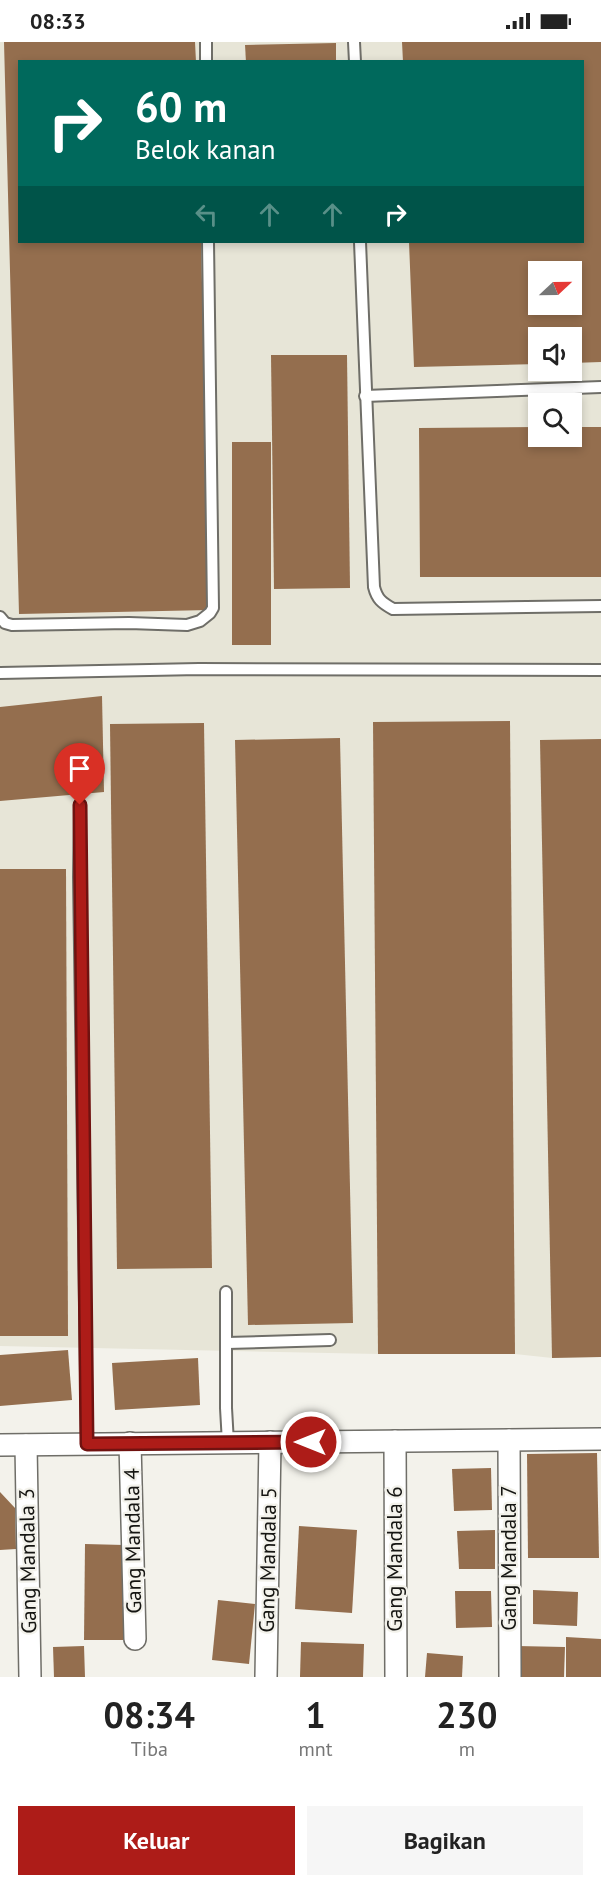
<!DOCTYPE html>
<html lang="id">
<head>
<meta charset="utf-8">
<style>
  :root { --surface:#fff; --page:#f6f6f6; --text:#222; --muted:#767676; --accent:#ad1c18 }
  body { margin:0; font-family:"PT Sans",sans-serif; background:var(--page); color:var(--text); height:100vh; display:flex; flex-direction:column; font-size:22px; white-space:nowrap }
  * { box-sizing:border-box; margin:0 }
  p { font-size:20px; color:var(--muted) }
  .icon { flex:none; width:33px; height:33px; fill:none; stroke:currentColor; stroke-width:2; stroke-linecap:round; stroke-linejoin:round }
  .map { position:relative; height:1635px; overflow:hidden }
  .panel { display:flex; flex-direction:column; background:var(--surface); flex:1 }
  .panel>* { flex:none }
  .guide { position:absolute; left:18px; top:18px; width:566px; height:183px; border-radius:0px; box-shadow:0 3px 9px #0003; background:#00695c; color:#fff; overflow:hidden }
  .needle { width:39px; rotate:68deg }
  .tools { position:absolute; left:528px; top:219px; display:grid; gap:12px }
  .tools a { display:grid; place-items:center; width:54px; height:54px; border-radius:0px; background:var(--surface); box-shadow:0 3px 9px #0003; font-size:30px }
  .pin { position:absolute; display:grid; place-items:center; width:51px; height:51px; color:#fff; margin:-62px -26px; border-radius:50% 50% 50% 0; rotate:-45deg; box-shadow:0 0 6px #0007 }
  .pin .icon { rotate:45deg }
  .me { position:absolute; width:66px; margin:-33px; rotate:270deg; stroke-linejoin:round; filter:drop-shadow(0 0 4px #0008) }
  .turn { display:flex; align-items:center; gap:21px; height:126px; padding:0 18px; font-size:27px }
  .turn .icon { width:78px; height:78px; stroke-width:2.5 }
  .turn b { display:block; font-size:42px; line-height:51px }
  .lanes { display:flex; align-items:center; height:57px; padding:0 18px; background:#0003; justify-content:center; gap:30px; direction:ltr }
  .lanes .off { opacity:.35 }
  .eta { display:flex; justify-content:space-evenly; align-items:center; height:102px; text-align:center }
  .eta b { font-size:36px; font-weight:600; line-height:42px }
  .cta { display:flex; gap:12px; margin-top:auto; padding:12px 18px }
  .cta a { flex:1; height:69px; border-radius:0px; background:var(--accent); color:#fff; font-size:24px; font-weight:600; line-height:69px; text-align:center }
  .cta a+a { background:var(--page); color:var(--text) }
  .status { display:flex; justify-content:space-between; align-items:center; height:42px; padding:0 30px; background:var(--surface); direction:ltr }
  .status svg { height:16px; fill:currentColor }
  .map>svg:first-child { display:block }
  .built { fill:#e7e5d7; fill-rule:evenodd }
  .building { fill:#946e4e; fill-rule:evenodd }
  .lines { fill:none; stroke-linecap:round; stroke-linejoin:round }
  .lane-casing { stroke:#6f6e68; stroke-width:14 }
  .street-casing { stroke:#6f6e68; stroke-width:24 }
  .lane { stroke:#fff; stroke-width:10 }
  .street { stroke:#fff; stroke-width:21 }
  .route-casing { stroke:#701210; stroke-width:15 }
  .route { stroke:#ad1c18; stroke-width:10 }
  .labels { text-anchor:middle; stroke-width:4.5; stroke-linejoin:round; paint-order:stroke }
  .street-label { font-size:21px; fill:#151512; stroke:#f3f2eb }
</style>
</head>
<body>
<div class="status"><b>08:33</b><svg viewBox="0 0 49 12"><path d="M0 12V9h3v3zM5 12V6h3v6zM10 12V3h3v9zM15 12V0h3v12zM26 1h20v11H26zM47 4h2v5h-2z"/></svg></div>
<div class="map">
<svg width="601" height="1635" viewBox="0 0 601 1635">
  <rect width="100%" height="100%" fill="#f3f2eb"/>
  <path class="built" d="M0,0H601V1315L552,1316L515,1312H378L0,1304ZM20,20H582V200H20ZM538,230H572V262H538ZM538,296H572V328H538ZM538,362H572V394H538Z"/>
  <g class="building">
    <path d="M4,0H195L196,20H20V200H201L210,568L19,572Z"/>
    <path d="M402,0H601V320L572,321V296H538V322L414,325L409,200H582V20H403ZM538,230H572V262H538Z"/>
    <path d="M336,1V20H246L245,3Z"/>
    <path d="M271,313H347L350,546L274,547Z"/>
    <path d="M538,385V394H572V385H601V535H420L419,386Z"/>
    <rect x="232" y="400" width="39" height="203"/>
    <path d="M102,654L104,750L0,759V665Z"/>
    <path d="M510,679L515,1312H378L373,680Z"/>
    <path d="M204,681L212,1226L117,1227L110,682Z"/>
    <path d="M340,696L353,1281L248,1283L235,698Z"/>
    <path d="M601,697V1315L552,1316L540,698Z"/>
    <path d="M0,827H66L68,1294H0Z"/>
    <path d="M68,1308L72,1358L0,1364V1313Z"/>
    <path d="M198,1316L200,1363L115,1368L112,1321Z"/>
    <path d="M597,1411L599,1516H528L527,1412Z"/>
    <path d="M491,1426L492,1468L454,1469L452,1427Z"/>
    <path d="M0,1450L15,1466L16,1507L0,1508Z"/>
    <path d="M299,1484L357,1488L352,1571L295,1567Z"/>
    <path d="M495,1488V1527H459L457,1489Z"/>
    <path d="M85,1502L124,1503L123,1598H84Z"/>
    <path d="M533,1548L578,1550L577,1584L533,1582Z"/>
    <path d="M455,1549H491L492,1585L456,1586Z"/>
    <path d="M218,1558L255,1562L249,1622L212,1618Z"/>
    <path d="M566,1595L601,1597V1635H566Z"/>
    <path d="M301,1600L364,1602L363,1635H300Z"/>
    <path d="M84,1604L85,1635H54L53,1605Z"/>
    <path d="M517,1604L565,1605L564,1635H517Z"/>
    <path d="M427,1611L463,1614L462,1635H425Z"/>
  </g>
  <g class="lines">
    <g class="lane-casing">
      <g id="lane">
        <path d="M206,0V20"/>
        <path d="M354,0L355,20"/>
        <path d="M360,200L374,545C377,557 382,561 393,567L601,564"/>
        <path d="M365,354L601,345"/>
        <path d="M0,575L5,581L12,583L129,581L187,583L200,579L210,571L213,566L208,200"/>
        <path d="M0,631L199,627L601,628"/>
        <path d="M80,763L79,835L87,1402"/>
        <path d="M226,1250V1366L228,1401"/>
        <path d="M227,1301L330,1298"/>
      </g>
    </g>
    <g class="street-casing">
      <g id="street">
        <path d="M509,1398L510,1635"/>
        <path d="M395,1399L396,1635"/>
        <path d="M130,1401L135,1597"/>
        <path d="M0,1403L601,1397"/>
        <path d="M26,1403L30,1635"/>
        <path d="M266,1635L270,1400"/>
      </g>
    </g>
    <use href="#lane" class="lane"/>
    <use href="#street" class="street"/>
  </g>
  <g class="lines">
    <g class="route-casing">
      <path id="route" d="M80,763L87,1402L311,1400"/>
    </g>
    <use href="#route" class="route"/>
  </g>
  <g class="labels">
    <g class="street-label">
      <text transform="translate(133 1499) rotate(-91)" y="7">Gang Mandala 4</text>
      <text transform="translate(509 1516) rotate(-90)" y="7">Gang Mandala 7</text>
      <text transform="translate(395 1517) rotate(-90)" y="7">Gang Mandala 6</text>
      <text transform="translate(268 1518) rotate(-89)" y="7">Gang Mandala 5</text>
      <text transform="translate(28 1519) rotate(-91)" y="7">Gang Mandala 3</text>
    </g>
  </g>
</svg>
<div class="tools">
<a><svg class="needle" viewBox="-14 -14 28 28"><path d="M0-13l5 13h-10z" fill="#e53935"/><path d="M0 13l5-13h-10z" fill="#767676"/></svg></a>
<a><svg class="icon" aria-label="sound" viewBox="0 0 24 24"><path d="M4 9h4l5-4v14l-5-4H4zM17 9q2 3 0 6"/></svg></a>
<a><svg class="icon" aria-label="search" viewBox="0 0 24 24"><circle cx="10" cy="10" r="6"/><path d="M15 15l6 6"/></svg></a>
</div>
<div class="pin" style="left:80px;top:763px;background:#d93025"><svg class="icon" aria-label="arrive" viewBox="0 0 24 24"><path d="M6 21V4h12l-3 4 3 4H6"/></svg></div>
<svg class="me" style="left:311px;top:1400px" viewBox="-20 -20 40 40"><circle r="17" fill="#ad1c18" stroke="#fff" stroke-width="3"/><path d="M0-11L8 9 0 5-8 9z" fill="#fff"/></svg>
<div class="guide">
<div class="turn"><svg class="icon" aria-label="right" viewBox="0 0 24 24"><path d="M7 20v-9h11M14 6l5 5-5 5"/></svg><div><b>60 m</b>Belok kanan</div></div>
<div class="lanes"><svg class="icon off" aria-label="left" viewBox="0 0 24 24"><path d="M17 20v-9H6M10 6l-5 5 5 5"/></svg><svg class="icon off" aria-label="ahead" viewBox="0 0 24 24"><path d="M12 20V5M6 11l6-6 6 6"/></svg><svg class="icon off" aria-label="ahead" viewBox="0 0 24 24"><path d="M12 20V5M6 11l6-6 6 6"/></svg><svg class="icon" aria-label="right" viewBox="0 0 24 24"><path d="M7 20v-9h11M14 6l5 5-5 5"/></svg></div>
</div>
</div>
<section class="panel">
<div class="eta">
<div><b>08:34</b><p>Tiba</p></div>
<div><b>1</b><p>mnt</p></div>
<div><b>230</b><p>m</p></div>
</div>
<div class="cta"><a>Keluar</a><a>Bagikan</a></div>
</section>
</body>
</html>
